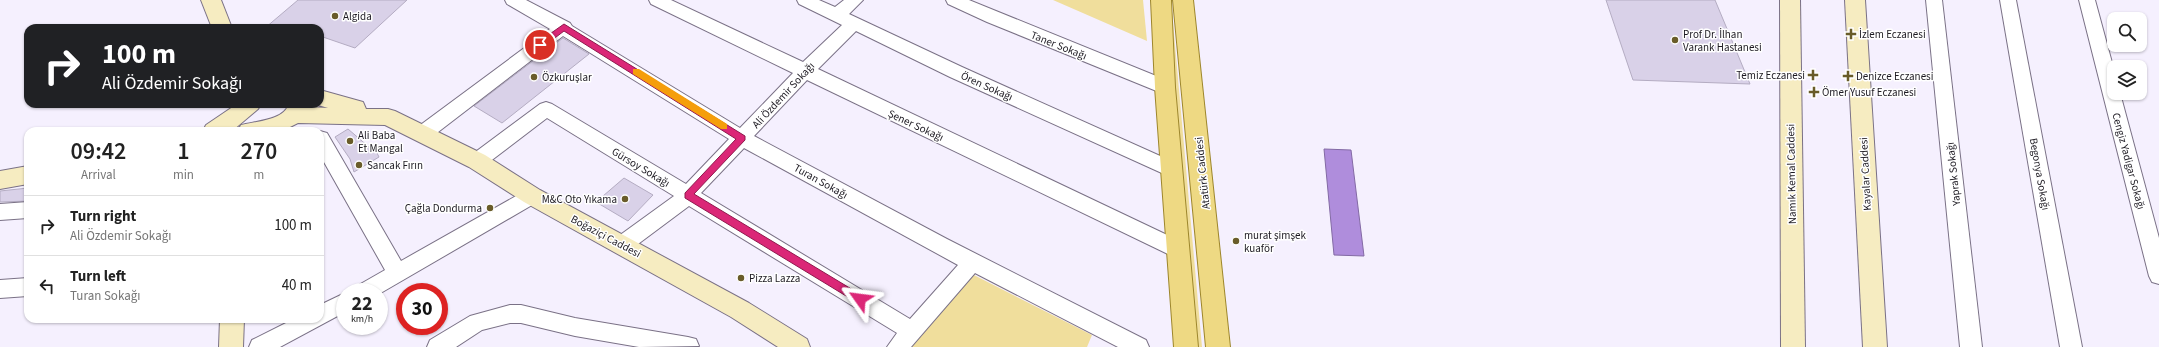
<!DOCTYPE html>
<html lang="en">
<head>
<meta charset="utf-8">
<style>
  :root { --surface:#fff; --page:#f6f6f6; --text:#222; --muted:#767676; --line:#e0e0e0 }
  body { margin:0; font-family:"Source Sans 3",sans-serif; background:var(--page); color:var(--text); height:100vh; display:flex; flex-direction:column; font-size:15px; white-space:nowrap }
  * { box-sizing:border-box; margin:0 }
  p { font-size:13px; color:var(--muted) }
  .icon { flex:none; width:22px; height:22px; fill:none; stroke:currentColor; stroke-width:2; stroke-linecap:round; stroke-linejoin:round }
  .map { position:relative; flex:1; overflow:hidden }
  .panel { position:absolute; left:24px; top:127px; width:300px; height:196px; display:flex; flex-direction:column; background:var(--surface); border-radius:12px; box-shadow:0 1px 3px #0004 }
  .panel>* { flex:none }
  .hud { position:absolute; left:24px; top:24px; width:300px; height:84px; border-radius:12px; box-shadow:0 1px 3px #0004; background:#202124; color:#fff; overflow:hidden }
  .controls { position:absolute; left:2107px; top:12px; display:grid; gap:8px }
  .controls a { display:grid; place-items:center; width:40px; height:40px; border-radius:8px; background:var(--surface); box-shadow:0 1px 3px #0004; font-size:20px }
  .speed { position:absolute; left:336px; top:283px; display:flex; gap:8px; font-size:20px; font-weight:700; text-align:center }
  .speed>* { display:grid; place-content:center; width:52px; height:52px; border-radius:50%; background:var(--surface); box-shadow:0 1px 3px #0004; line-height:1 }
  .speed small { font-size:10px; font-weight:400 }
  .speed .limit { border:6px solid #d22; background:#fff; color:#111 }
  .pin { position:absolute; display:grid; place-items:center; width:34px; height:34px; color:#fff; margin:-17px; border:2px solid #fff; border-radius:50%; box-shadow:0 1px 4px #0007 }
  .me { position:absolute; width:44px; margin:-22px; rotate:301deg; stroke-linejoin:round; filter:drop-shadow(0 0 3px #0008) }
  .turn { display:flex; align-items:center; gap:14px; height:84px; padding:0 12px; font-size:18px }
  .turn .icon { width:52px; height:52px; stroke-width:2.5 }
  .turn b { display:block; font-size:28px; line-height:34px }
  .eta { display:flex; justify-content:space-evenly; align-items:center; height:68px; text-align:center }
  .eta b { font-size:24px; font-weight:600; line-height:28px }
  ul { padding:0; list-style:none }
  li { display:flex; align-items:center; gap:12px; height:60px; padding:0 12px; border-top:1px solid var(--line) }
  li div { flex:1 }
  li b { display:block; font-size:15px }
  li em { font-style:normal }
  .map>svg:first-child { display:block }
  .green { fill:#f0de9c }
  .water { fill:#af8ddc; stroke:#836aa4 }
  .building { fill:#d9d1e8; stroke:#b4acc2 }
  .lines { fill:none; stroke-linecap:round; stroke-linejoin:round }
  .street-casing { stroke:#7a7186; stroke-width:2 }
  .secondary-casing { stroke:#7a7186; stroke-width:2 }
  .primary-casing { stroke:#9d862c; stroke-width:2 }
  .street { fill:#fff; fill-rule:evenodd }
  .secondary { fill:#f6ecc1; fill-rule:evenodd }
  .primary { fill:#eed983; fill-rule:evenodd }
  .route { fill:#db2777; stroke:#8e194d }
  .slow { fill:#f59e0b }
  .poi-dot { fill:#695c29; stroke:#fff; stroke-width:1.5 }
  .labels { text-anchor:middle; stroke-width:3; stroke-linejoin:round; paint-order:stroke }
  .poi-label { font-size:11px; fill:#1d1a22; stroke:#fff; text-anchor:start }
  .street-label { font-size:11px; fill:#1d1a22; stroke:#fff }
</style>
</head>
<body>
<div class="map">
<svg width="2159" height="347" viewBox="0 0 2159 347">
  <rect width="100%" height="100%" fill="#f5f0fe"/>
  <g class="green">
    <path d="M1053,0H1143L1147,41Z"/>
    <path d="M1165,0H1171L1202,347H1193Z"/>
    <path d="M970,273L1092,335L1087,347H906Z"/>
  </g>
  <path class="water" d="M1324,149L1351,150L1364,256L1334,255Z"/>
  <g class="building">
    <path d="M298,0H407L355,48L320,36V28H265Z"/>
    <path d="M1606,0H1715L1750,84L1633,80Z"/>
    <path d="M563,38L589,54L502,123L474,106Z"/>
    <path d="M348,129L369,147L373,145L379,157L354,172L350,159L335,137Z"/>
    <path d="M624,178L653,195L628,221L596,202Z"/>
    <path d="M28,188V201L0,202V191Z"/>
  </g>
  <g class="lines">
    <g class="street-casing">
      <g id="street">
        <path d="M505,0H526L570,23L572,26L740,128L793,73L651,4L649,0H671L803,62L842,25L799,4L797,0H819L835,7L844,0H863L849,14L962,67L1178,164L1180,169L1178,174L1171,176L1164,174L950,77L856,31L818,69L1184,243L1187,249L1184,255L1177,257L1170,255L807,80L754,136L947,239L1146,340L1149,347H1118L975,273L911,347H887L897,333L689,206L630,250L623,252L616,250L613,244L616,238L674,196L547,118L484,166L477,168L470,166L468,161L470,156L540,104L546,102L552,104L686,184L729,139L563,36L429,139L422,141L415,139L413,134L415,129L550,29L507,4ZM744,148L958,265L910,319L701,193Z"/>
        <path d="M946,0H969L1171,82L1174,87L1171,92L1165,94L1159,92L987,22L948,4Z"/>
        <path d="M1926,0H1942L1982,347H1960Z"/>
        <path d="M2000,0H2016L2082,347H2060Z"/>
        <path d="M2079,0H2095L2114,70V93H2120L2159,238V284L2152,282L2149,276Z"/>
        <path d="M320,131L327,133L401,261L525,191L532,188L539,191L542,196L539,201L379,294V292H354L357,286L385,270L320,155Z"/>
        <path d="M28,202V218L0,220V204Z"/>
        <path d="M28,278V296L0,298V280Z"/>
        <path d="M345,293V312L280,347H249L252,340L294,319H320V305Z"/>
        <path d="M510,305H521L575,318L688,337L696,339L699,346L639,347L575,336L521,323H510L482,330L456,347H427L430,340L470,316Z"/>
      </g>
    </g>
    <g class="secondary-casing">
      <g id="secondary">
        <path d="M201,0H221L232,28H212Z"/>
        <path d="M1780,0H1800L1805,347H1781Z"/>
        <path d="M1845,0H1865L1887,347H1863Z"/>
        <path d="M320,90L363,102L366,109H388L395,111L485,155L540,190L749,303L807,339L810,347H778L731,317L524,202L469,167L385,125L298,123L282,131H238L241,125C256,121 283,121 289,104H309L308,107L328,108L315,104H320Z"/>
        <path d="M237,104H261L258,109L232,131H203L206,125Z"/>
        <path d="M28,166V184L0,189V171Z"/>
        <path d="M220,319H244L243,347H219Z"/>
      </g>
    </g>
    <g class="primary-casing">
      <g id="primary">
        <path d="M1151,0H1171L1175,87L1198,347H1174L1155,87Z"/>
        <path d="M1173,0H1193L1230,347H1206Z"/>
      </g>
    </g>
    <use href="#street" class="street"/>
    <use href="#secondary" class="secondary"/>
    <use href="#primary" class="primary"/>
  </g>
  <path class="route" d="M564,24L745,136V140L694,194L863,296V302H856L685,198V193L736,139L564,31L543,47H537V43Z"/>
  <path class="slow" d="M633,69H639L727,124V129H721L633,74Z"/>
  <g class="poi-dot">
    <circle cx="335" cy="16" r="4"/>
    <path d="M1849 28h4v4h4v4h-4v4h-4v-4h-4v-4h4z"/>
    <circle cx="1675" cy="40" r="4"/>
    <path d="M1811 69h4v4h4v4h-4v4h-4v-4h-4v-4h4z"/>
    <path d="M1846 70h4v4h4v4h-4v4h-4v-4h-4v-4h4z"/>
    <circle cx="534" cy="77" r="4"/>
    <path d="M1812 86h4v4h4v4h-4v4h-4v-4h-4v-4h4z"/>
    <circle cx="350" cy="141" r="4"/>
    <circle cx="359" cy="165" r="4"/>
    <circle cx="625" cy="199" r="4"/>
    <circle cx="490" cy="208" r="4"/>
    <circle cx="1236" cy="241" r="4"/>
    <circle cx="741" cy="278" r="4"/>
  </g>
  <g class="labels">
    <g class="poi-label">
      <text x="343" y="20">Algida</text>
      <text x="1683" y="38">Prof Dr. İlhan<tspan x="1683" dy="13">Varank Hastanesi</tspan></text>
      <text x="1859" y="38">İzlem Eczanesi</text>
      <text x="1805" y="79" text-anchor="end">Temiz Eczanesi</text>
      <text x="1856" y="80">Denizce Eczanesi</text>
      <text x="542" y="81">Özkuruşlar</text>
      <text x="1822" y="96">Ömer Yusuf Eczanesi</text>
      <text x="358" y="139">Ali Baba<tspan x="358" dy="13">Et Mangal</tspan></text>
      <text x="367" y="169">Sancak Fırın</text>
      <text x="617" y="203" text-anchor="end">M&amp;C Oto Yıkama</text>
      <text x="482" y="212" text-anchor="end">Çağla Dondurma</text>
      <text x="1244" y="239">murat şimşek<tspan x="1244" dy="13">kuaför</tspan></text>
      <text x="749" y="282">Pizza Lazza</text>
    </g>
    <g class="street-label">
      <text transform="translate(1059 45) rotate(22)" y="4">Taner Sokağı</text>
      <text transform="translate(987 86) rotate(24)" y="4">Ören Sokağı</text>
      <text transform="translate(783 95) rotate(-47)" y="4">Ali Özdemir Sokağı</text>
      <text transform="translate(916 125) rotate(25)" y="4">Şener Sokağı</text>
      <text transform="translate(2129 161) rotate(75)" y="4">Cengiz Yadigar Sokağı</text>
      <text transform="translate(641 167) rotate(31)" y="4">Gürsoy Sokağı</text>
      <text transform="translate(1202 173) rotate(-96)" y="4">Atatürk Caddesi</text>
      <text transform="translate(1791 174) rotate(-91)" y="4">Namık Kemal Caddesi</text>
      <text transform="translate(1865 174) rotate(-93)" y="4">Kayalar Caddesi</text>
      <text transform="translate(1953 174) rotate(-96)" y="4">Yaprak Sokağı</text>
      <text transform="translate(2040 174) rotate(80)" y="4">Begonya Sokağı</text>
      <text transform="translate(821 181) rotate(29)" y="4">Turan Sokağı</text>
      <text transform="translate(606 236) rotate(28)" y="4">Boğaziçi Caddesi</text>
    </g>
  </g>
</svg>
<div class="controls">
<a><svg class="icon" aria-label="search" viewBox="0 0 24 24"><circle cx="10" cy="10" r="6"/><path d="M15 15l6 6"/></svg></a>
<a><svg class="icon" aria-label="layers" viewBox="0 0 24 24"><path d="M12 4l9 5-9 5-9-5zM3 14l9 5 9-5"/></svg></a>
</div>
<div class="speed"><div>22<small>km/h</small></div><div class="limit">30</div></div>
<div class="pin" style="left:540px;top:45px;background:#d93025"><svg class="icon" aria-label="arrive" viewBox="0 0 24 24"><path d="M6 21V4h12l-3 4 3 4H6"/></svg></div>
<svg class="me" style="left:860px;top:299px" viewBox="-20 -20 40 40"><path d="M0-17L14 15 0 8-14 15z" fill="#db2777" stroke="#fff" stroke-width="4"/></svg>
<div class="hud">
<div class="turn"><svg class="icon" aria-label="right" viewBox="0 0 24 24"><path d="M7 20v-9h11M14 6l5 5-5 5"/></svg><div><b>100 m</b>Ali Özdemir Sokağı</div></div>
</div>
<section class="panel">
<div class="eta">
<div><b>09:42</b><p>Arrival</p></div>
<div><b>1</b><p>min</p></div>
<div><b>270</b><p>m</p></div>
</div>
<ul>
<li><svg class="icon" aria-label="right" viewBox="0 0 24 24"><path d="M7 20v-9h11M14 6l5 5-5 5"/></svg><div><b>Turn right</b><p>Ali Özdemir Sokağı</p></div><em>100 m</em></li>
<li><svg class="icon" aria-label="left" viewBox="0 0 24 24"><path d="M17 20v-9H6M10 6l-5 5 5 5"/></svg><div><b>Turn left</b><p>Turan Sokağı</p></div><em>40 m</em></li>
</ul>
</section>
</div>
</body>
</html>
